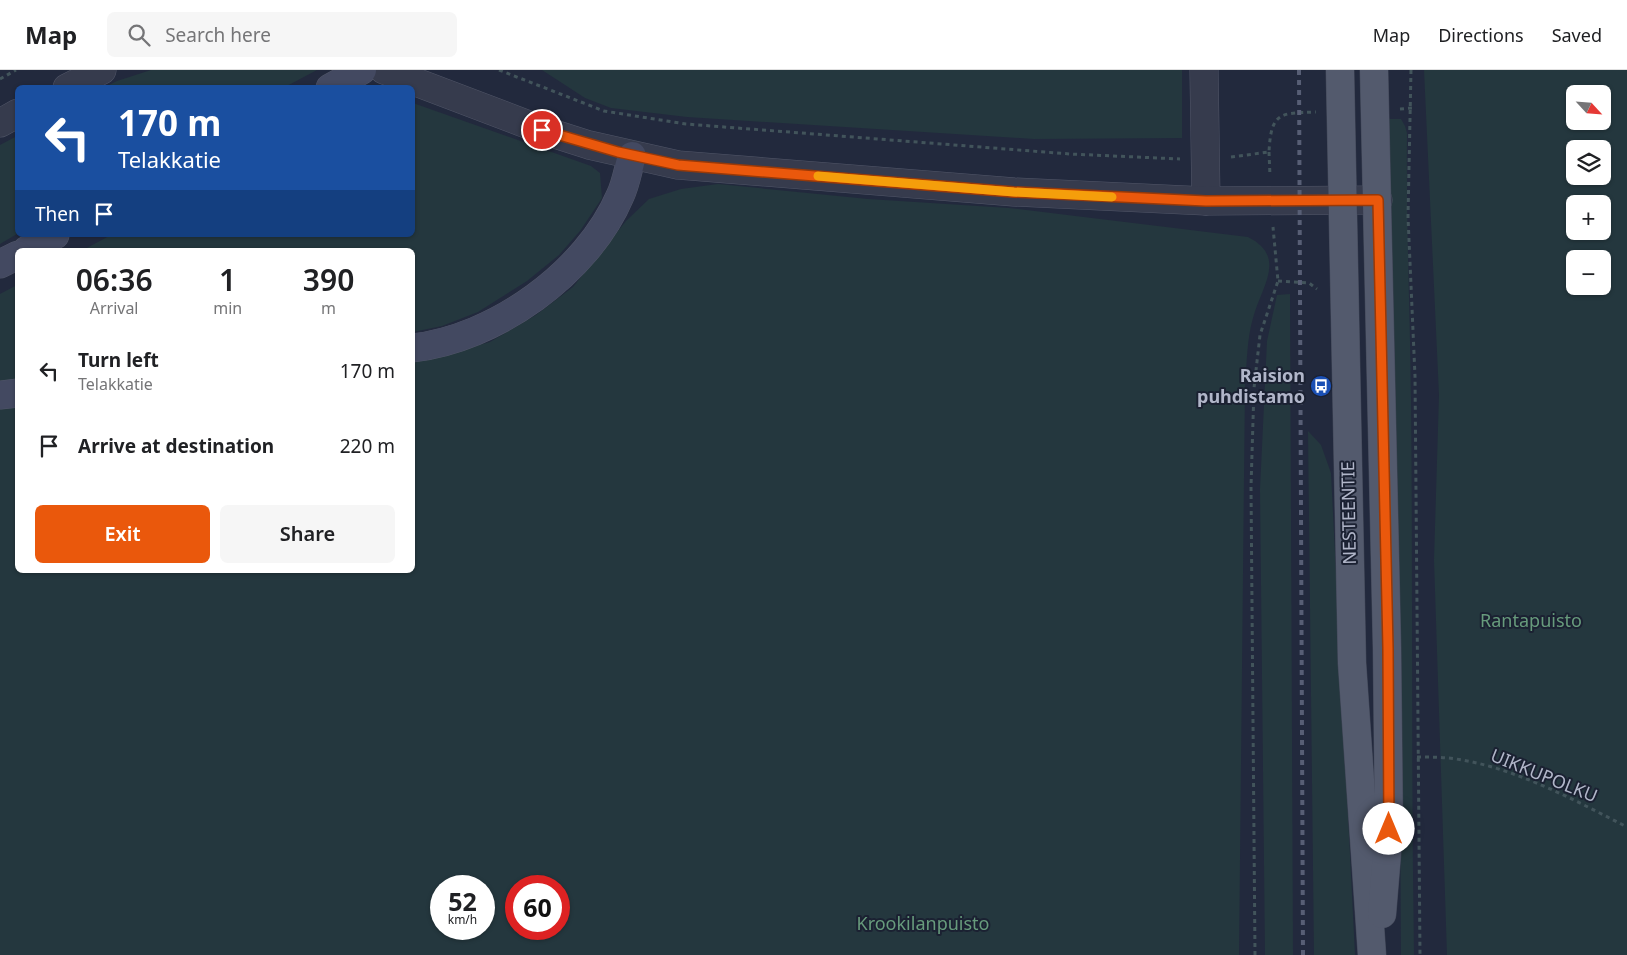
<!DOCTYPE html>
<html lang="en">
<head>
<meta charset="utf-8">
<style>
  :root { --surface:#fff; --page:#f6f6f6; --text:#202124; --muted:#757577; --line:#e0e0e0; --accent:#ea580c }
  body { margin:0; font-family:"Noto Sans",sans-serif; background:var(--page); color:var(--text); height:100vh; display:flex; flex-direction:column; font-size:19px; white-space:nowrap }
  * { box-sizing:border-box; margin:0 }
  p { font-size:16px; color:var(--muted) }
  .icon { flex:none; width:28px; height:28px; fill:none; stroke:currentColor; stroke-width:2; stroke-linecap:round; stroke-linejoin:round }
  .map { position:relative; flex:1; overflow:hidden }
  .panel { position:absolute; left:15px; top:178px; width:400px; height:325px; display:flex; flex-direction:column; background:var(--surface); border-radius:8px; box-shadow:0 1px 4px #0004 }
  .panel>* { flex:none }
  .guide { position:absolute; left:15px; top:15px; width:400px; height:152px; border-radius:8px; box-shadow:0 1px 4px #0004; background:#1a4fa0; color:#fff; overflow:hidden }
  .needle { width:32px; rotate:116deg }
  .controls { position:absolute; left:1566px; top:15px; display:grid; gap:10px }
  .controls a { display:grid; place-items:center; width:45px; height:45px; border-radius:8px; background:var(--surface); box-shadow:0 1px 4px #0004; font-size:25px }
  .speed { position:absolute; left:430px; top:805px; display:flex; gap:10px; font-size:25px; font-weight:700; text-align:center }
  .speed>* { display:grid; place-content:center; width:65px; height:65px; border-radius:50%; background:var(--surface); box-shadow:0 1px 4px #0004; line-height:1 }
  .speed small { font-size:12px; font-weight:400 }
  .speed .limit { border:8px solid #d22; background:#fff; color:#111 }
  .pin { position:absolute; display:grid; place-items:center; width:42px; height:42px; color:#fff; margin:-21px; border:2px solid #fff; border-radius:50%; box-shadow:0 1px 5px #0007 }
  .me { position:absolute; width:55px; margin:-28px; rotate:0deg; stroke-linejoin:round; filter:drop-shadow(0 0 4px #0008) }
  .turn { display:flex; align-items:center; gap:18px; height:105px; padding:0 20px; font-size:22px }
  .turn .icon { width:65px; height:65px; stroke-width:2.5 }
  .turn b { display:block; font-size:35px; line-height:42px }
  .then { display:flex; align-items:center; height:48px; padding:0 20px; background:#0003; gap:10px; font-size:19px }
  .eta { display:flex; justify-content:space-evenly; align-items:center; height:85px; text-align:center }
  .eta b { font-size:30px; font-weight:600; line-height:35px }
  .action { display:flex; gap:10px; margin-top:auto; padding:10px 20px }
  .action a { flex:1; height:58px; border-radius:8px; background:var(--accent); color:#fff; font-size:20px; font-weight:600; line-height:58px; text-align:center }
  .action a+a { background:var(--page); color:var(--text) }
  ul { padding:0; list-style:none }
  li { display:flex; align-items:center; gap:15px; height:75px; padding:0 20px }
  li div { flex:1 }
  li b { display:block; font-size:19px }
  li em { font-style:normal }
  header { display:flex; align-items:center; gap:30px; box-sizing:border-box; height:70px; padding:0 25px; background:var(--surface); border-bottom:1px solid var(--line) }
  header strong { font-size:24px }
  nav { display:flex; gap:28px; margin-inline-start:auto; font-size:18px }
  .search { width:350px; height:45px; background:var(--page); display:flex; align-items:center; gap:12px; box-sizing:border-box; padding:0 18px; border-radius:8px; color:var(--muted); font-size:19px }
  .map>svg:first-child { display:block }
  .green { fill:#24373e; fill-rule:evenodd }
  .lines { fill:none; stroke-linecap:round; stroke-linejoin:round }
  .minor-casing { stroke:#515668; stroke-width:29 }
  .tertiary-casing { stroke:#515668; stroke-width:29 }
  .secondary-casing { stroke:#515668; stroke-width:29 }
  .primary-casing { stroke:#3f4556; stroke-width:29 }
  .path { stroke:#42545b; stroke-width:3; stroke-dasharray:4 4; stroke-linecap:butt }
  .minor { stroke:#363b4d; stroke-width:28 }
  .tertiary { stroke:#363b4d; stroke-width:28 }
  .secondary { stroke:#434961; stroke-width:28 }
  .primary { stroke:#535a6d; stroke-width:28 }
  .rail { stroke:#575e75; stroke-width:4; stroke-dasharray:5 5; stroke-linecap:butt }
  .route-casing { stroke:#983908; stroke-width:12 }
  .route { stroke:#ea580c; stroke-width:9 }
  .slow { stroke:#f59e0b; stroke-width:9 }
  .labels { text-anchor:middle; stroke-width:4; stroke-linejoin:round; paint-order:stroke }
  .poi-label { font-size:18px; font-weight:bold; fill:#b1b6c9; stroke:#1b2132; text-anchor:end }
  .street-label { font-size:18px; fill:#b1b6c9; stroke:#1b2132 }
  .park-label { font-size:18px; fill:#679b7c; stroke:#1b2132 }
</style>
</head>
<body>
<header>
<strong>Map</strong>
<div class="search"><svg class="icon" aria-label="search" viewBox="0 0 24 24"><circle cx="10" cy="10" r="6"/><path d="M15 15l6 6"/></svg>Search here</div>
<nav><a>Map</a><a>Directions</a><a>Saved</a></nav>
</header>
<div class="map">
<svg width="1627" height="885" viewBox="0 0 1627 885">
  <rect width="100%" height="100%" fill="#22293d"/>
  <g class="green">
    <path d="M151,0H317L285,17H105L117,11Z"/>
    <path d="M542,0H1182V68L1034,69L687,47L611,38L585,28Z"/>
    <path d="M1424,0H1627V885H1447L1434,490L1439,325ZM1575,24H1602V51H1575ZM1575,79H1602V106H1575ZM1575,134H1602V161H1575ZM1575,189H1602V216H1575Z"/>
    <path d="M413,33L591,96L600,103L602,128L580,161L559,185L527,211L478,242L442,256L413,262L412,180H83L111,165H412Z"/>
    <path d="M1389,49H1401L1405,56L1407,63C1406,151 1410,239 1411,327C1413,513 1411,699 1414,885H1401L1399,503Z"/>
    <path d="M17,66V164L0,174V75Z"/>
    <path d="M718,114L868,129L1009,138L1248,167C1288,187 1261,217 1253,248C1247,268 1247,292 1245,313L1239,885H0V337L17,334L18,500H412L413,293L490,272L536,245L573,217L626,151L649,129L681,119ZM441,816H484V859H441ZM516,816H559V859H516Z"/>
    <path d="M17,215V309L0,312V224Z"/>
    <path d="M1290,224L1293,885H1265L1260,419L1267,271L1277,225Z"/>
    <path d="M1308,361L1321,375L1331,403L1355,885H1314Z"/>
  </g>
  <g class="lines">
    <g class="minor-casing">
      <path id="minor" d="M1204,0L1206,131"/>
    </g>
    <g class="tertiary-casing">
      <g id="tertiary">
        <path d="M384,0L542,60L589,75L678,95L1014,122L1206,131L1378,130"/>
        <path d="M67,18L102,0"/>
        <path d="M0,53L18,43"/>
      </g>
    </g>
    <g class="secondary-casing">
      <g id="secondary">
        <path d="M330,18L362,0"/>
        <path d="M27,180L55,165"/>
        <path d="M0,194L18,185"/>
        <path d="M412,278C495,269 587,203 620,126C626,114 628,99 632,86"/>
        <path d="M0,325L18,323"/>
      </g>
    </g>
    <g class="primary-casing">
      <g id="primary">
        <path d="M1340,0L1352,593L1372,885"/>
        <path d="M1374,0L1387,578L1389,759L1382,844"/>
      </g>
    </g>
    <g class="path">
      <path d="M499,0L604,41L686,54L1070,84L1180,89"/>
      <path d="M1411,0L1408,147L1415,306L1420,885"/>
      <path d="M0,9L16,0"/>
      <path d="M1400,39L1412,38"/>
      <path d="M1269,82L1270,106"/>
      <path d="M1231,87L1269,82C1271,42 1280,43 1316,42"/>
      <path d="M1278,211L1309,213L1317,219"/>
      <path d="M1417,687C1430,687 1443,687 1456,689C1516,698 1574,730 1627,757"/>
      <path d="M1255,885L1251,417L1254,318L1260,265L1278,211L1273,157"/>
    </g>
    <use href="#minor" class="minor"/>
    <use href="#tertiary" class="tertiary"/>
    <use href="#secondary" class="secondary"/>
    <use href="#primary" class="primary"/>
    <path class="rail" d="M1299,0L1303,885"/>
  </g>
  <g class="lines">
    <g class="route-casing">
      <path id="route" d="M542,60L618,82L678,95L1014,122L1206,131L1378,130L1388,578L1389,759"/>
    </g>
    <use href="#route" class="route"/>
    <path class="slow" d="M818,106L1014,122L1112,127"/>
  </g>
  <defs>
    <g id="bus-disc" transform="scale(1.125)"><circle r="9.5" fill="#1a4fb4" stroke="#1b2132"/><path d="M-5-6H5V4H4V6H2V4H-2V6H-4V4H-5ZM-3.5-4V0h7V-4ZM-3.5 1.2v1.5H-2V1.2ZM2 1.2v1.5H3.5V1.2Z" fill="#fff"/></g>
  </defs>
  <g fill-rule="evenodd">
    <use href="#bus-disc" x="1321" y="316"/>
  </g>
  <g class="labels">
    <g class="poi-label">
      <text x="1305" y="312">Raision<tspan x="1305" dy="21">puhdistamo</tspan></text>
    </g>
    <g class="street-label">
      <text transform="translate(1349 443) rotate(-91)" y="6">NESTEENTIE</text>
      <text transform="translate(1544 706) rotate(22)" y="6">UIKKUPOLKU</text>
    </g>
    <g class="park-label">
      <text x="1531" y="557">Rantapuisto</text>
      <text x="923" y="860">Krookilanpuisto</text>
    </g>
  </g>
</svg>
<div class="controls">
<a><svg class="needle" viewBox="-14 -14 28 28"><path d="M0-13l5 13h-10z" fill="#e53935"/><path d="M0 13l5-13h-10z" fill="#757577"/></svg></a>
<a><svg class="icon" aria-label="layers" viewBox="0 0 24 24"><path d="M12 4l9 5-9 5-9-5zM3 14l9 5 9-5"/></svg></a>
<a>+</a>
<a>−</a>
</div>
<div class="speed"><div>52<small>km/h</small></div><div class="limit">60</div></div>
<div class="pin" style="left:542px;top:60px;background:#d93025"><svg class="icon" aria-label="arrive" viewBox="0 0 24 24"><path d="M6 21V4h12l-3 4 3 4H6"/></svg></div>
<svg class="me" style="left:1389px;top:759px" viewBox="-20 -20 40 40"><circle r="19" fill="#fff"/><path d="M0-13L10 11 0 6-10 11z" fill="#ea580c"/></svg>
<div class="guide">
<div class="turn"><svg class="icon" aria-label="left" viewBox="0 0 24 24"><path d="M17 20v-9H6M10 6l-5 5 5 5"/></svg><div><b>170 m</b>Telakkatie</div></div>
<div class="then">Then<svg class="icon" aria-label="arrive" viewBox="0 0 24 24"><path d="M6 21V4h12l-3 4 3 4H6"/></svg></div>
</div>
<section class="panel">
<div class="eta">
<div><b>06:36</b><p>Arrival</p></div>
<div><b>1</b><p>min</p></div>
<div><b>390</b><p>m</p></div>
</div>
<ul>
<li><svg class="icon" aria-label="left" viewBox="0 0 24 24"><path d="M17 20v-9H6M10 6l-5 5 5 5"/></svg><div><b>Turn left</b><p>Telakkatie</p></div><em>170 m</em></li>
<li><svg class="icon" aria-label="arrive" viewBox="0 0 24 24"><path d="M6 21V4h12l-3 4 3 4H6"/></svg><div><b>Arrive at destination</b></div><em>220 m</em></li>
</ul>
<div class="action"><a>Exit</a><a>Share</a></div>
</section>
</div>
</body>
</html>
